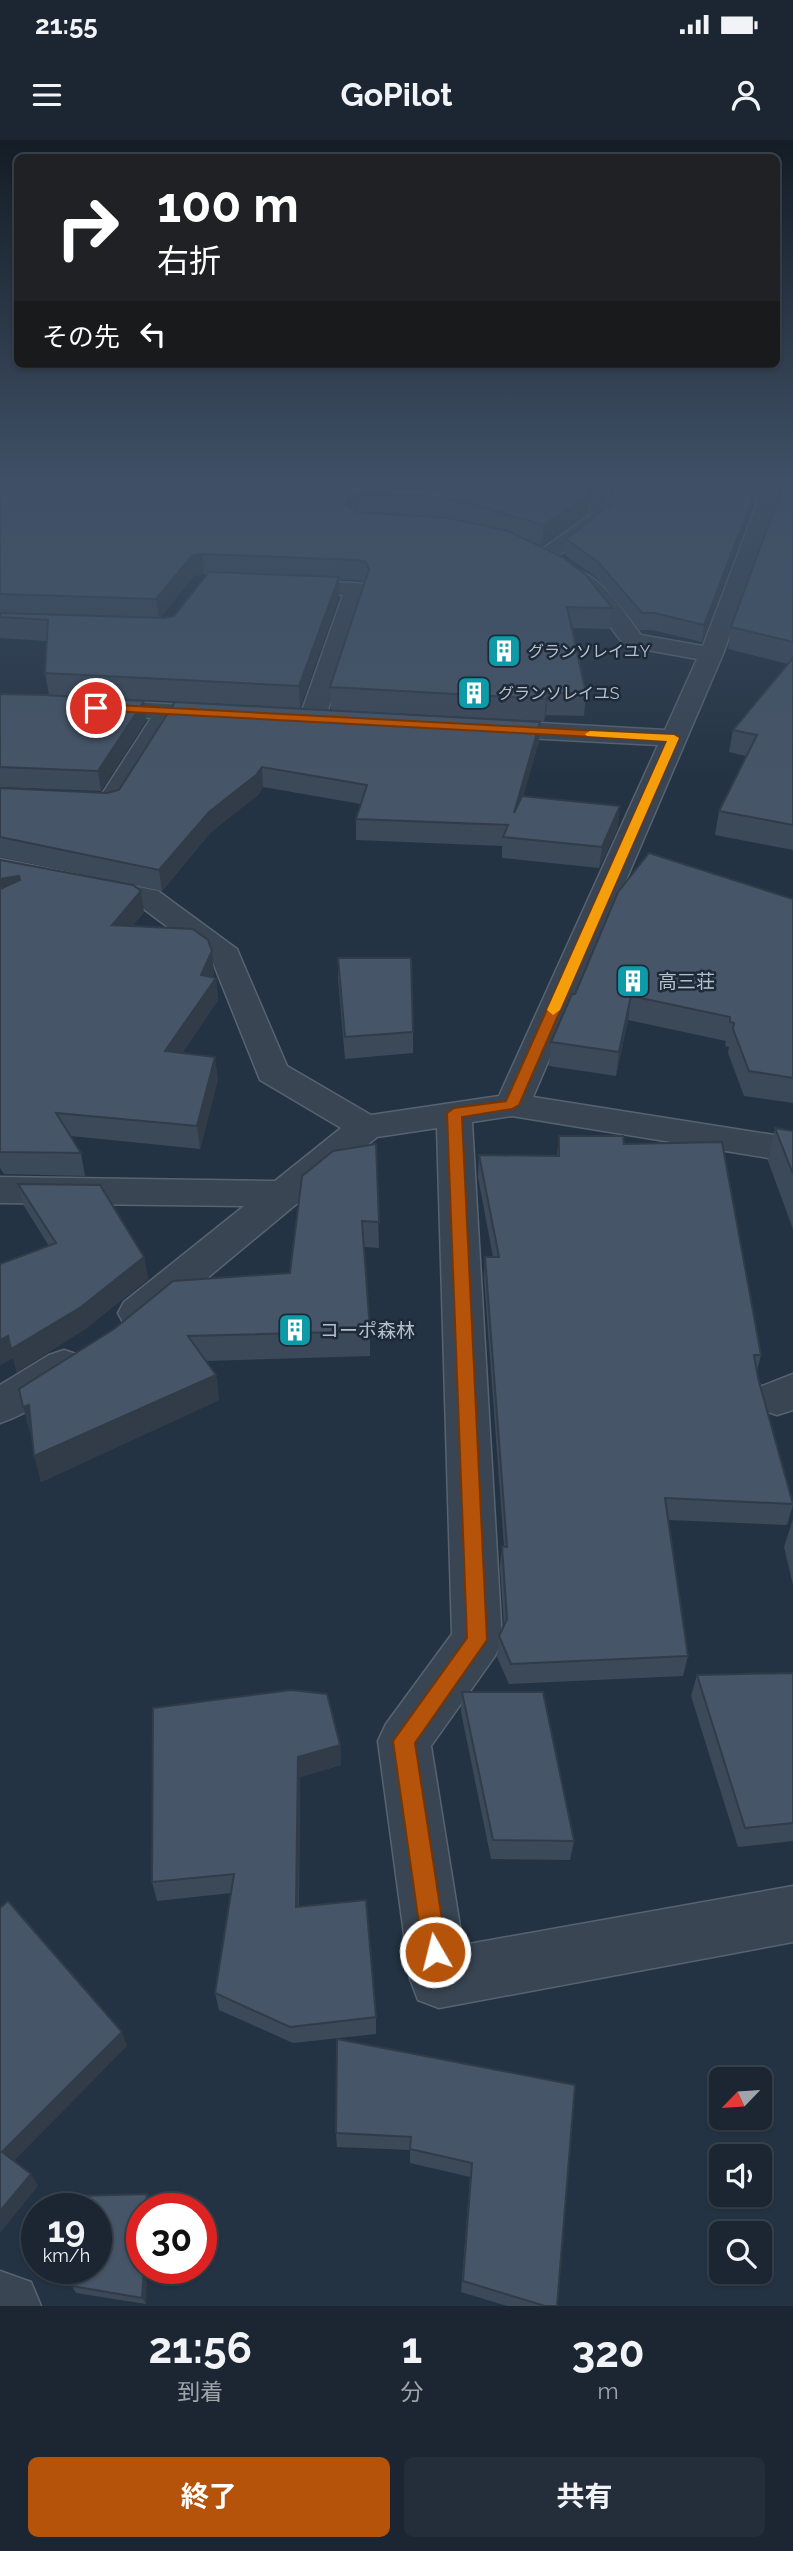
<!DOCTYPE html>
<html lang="ja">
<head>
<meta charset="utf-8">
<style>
  :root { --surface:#1b2632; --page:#242e3a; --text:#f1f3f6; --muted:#a0a5ac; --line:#39434d; --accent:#b45309 }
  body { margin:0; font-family:Raleway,"Noto Sans JP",sans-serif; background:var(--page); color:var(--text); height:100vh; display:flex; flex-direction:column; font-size:26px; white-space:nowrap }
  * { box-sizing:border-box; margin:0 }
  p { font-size:23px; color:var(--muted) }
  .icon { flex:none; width:38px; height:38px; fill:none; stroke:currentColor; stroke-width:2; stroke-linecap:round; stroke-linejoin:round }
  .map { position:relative; height:2166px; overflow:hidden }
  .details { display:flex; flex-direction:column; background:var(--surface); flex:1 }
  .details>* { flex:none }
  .guide { position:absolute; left:14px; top:14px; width:766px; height:214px; border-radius:10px; box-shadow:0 2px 5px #0004,0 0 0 2px var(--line); background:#202124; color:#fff; overflow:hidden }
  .needle { width:46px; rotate:245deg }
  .buttons { position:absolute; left:709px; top:1927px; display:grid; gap:14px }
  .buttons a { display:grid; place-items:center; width:63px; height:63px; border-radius:10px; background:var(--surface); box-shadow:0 2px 5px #0004,0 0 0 2px var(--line); font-size:35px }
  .speed { position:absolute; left:21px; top:2053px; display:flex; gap:14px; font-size:35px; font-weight:700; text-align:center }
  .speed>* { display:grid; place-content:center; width:91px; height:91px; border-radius:50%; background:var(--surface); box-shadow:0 2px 5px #0004,0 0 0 2px var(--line); line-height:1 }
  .speed small { font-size:18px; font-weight:400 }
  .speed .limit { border:10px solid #d22; background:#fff; color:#111 }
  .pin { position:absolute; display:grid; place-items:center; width:60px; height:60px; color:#fff; margin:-30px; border:4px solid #fff; border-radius:50%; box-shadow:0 2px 7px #0007 }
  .me { position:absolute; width:77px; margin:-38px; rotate:352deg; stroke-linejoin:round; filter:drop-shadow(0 0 5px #0008) }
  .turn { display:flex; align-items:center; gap:24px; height:147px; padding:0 28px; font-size:32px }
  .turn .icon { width:91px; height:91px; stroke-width:2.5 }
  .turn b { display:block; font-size:49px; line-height:60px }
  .then { display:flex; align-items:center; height:66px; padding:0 28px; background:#0003; gap:14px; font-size:26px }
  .eta { display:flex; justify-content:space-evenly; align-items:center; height:119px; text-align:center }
  .eta b { font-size:42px; font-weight:700; line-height:49px }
  .primary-button { display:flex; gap:14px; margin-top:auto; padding:14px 28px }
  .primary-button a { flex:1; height:80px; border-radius:10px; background:var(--accent); color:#fff; font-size:28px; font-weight:700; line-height:80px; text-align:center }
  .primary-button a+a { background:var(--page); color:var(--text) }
  .status { display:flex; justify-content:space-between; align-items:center; height:49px; padding:0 35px; background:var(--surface); direction:ltr }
  .status svg { height:19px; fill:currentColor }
  header { display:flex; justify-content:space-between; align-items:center; height:91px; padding:0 28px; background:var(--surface); font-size:32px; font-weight:700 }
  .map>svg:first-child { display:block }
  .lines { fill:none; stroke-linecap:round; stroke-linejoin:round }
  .minor-casing { stroke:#576370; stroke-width:3 }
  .tertiary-casing { stroke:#576370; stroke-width:3 }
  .minor { fill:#394553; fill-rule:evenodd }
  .tertiary { fill:#394553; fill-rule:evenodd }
  .wall { fill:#3c4959; fill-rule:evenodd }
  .shaded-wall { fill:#313c48 }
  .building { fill:#465567; stroke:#313c48; stroke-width:2 }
  .route { fill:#b45309; stroke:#753606; stroke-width:2 }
  .slow { fill:#f59e0b }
  .labels { text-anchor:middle; stroke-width:5; stroke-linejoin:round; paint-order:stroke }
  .far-poi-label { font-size:16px; fill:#b6c0cd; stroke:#1e2a38; text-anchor:start }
  .poi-label { font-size:19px; fill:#b6c0cd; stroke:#1e2a38; text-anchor:start }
</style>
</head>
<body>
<div class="status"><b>21:55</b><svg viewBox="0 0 49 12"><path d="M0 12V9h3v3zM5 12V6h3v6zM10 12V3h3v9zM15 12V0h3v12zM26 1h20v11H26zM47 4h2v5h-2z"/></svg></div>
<header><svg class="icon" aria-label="menu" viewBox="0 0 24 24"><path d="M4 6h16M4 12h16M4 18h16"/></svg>GoPilot<svg class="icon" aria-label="person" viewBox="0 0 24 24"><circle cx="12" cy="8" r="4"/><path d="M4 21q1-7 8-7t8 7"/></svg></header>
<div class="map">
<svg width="793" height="2166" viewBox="0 0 793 2166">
  <rect width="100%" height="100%" fill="#243343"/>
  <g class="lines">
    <g class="minor-casing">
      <g id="minor">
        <path d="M430,338H448L442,364L394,363L384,357L394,351L427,354Z"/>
        <path d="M603,338L625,340L623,344L603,350L611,376L608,380L552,420H538L535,416L538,412L591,374L584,347L586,343Z"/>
        <path d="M769,352L779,358L723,514L533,957L793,998V1022L512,976L472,982L502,1500L495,1516L431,1606L463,1805L793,1746V1802L439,1868L418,1860L410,1839L378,1601L386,1584L452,1494L437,988L377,997L152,1184L138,1188L124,1184L118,1173L124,1162L244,1066L0,1063V1037L275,1041L341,988L260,940L212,820L137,764L0,737V719L158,751L237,809L287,926L371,975L499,956L658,605L487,596L478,593L474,588L478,583L487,580L665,590L697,519L625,506L587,456L565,436L568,431C596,425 626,476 641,495L703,506L759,358Z"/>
        <path d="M287,440L356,443L364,444L367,449L325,579L321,584L312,587L303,584L299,579L343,455L279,451L276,446L279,441Z"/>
        <path d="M0,555L221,567L230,569L233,574L230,579L221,581L176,579L120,669L110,671L0,666V650L102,654L151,578L0,569Z"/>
        <path d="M64,1210L79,1215L85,1226C73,1248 24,1275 0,1283V1245L49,1215Z"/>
        <path d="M793,1234V1270L777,1275L762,1270L755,1258L762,1246Z"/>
        <path d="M0,2131L31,2142L41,2166H0Z"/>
      </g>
    </g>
    <g class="tertiary-casing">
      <path id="tertiary" d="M577,338H638L793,354V366L586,344Z"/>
    </g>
    <use href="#minor" class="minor"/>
    <use href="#tertiary" class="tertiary"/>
  </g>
  <g class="wall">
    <path d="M0,338H428L425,349L588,373L542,405L529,401L612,468L610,489L572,488L586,553L584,576L546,575L544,581L331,570L330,547L365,442L356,440H339V457L300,568L49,555L45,533L47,501L0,498ZM403,375H424L440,377ZM204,434L208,435L174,476L160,478L194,436Z"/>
    <path d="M608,338L756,349L754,364L702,502L652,490H640L597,438L565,415L566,399L610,365L606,352Z"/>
    <path d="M662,338H793V710L715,695L719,671L746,616L729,612L733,590L788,524L728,509L731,487L781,351Z"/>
    <path d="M0,554L144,561L146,580L101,651L0,647Z"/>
    <path d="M540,582L539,601L523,656L618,687L599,728L502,718V706L356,700V679L361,664L263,647L258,655L211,692L162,751L0,717V648L107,653Z"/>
    <path d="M0,720L144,772L132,786L214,833L212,837L216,838L218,860L182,913L218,939L200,1009L71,996L81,1013L85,1036L4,1034L0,1028Z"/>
    <path d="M793,759V963L744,956L728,913L729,907L725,906L726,901L628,880L616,936L549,926L551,902L575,854Z"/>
    <path d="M338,818L413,892V913L345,919L338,839Z"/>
    <path d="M775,988L793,991V1089L768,1021Z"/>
    <path d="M559,996L624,1004L761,1215L757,1231L793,1365L787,1385L668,1380L688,1516L683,1536L509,1544L497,1517L499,1496L504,1486L500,1427L502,1406H504L484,1138L485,1117H493L478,1037L479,1015L557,1016Z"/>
    <path d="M376,1004L379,1108L364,1107L370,1191V1216L206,1221L216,1235L219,1260L41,1342L32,1292H30L23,1267L290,1133Z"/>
    <path d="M18,1044L144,1117L148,1139L85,1189L17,1232L13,1218L0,1225V1124L49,1106L24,1066Z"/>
    <path d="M793,1379V1445L784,1407Z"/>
    <path d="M793,1533V1701L738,1707L691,1556L697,1535Z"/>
    <path d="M462,1552L574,1701L570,1720L491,1719L461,1572Z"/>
    <path d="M340,1605L341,1625L300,1637L299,1767L376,1877V1894L293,1903L219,1870L215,1853L231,1753L157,1761L152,1742Z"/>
    <path d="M575,1945L557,2166H507L461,2152L470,2037L410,2023V2010L337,2007L336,1993Z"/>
    <path d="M147,2054L150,2062V2068H142L146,2164L76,2153L72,2146Z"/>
  </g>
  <g class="shaded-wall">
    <path d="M425,338H428L425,351Z"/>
    <path d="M756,349L754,364L702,502L704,485Z"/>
    <path d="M590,354L588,373L542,405L543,385Z"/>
    <path d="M358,355V374L345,365L348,358Z"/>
    <path d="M202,414L204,434L194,436L159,480L156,459L192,416Z"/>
    <path d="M339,437V457L300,568L299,546Z"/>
    <path d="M548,553L546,575L544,581L546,559Z"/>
    <path d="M144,561L146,580L101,651L98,631Z"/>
    <path d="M540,582L539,601L513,693L514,673Z"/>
    <path d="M262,627L263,647L258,655L211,692L162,751L159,730L209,672Z"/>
    <path d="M620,666L618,687L599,728L602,707Z"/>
    <path d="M19,736L23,757L0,761V739Z"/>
    <path d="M141,751L144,772L115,806L112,785Z"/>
    <path d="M212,811L214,833L205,853L216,838L218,860L168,933L165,911Z"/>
    <path d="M631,856L628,880L616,936L619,912Z"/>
    <path d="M215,917L218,939L200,1009L197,986Z"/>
    <path d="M144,1117L148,1139L85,1189L17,1232L13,1218L0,1225V1200Z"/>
    <path d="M216,1235L219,1260L41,1342L34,1316Z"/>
    <path d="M29,1265L36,1291L30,1292L23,1267Z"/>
    <path d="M340,1605L341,1625L300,1637L298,1785L296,1767L298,1617Z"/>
    <path d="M122,1892L127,1906L10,2025L2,2012Z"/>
    <path d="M31,2034L38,2046L0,2093V2071Z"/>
    <path d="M147,2054L150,2062V2068H146Z"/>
    <path d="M144,2128H147L146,2164L142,2158Z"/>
  </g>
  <g class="building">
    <path d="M0,338H254L435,350L447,343L448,338H586L590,354L543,385L463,361L424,356L358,355L348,358L345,365L357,372L449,378L508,391L562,417L586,435L612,468L567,467L586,553H548L546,559L330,547L369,429L366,422L356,420L202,414L192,416L156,459L0,454Z"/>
    <path d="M608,338H648L756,349L704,485L655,473H642L598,422L566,399L615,361Z"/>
    <path d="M782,348L793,349V502L731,487Z"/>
    <path d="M209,432L339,437L299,546L45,533L48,480L0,477V473L164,478L174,476Z"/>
    <path d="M793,518V685L719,671L757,595L733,590Z"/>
    <path d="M0,554L44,555L144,561L98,631L0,627Z"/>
    <path d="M175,562L540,582L514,673L522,656L620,666L602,707L503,697L508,685L356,679L367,645L262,627L256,635L209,672L159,730L0,697V648L107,653L119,650Z"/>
    <path d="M649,713L793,759V938L749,931L733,889L734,883L730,882V877L631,856L619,912L551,902L572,854H575L618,752Z"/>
    <path d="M0,720L133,745L141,751L112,785L193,789L208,800L212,811L201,835L216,838L165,911L215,917L197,986L56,973L81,1013L0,1012V749L20,740L19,736L0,739Z"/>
    <path d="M338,818H411L413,892L345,897Z"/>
    <path d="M775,988L793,991V1034Z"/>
    <path d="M559,996H623L624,1004L722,1002L761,1215H754L758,1238L793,1364L665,1358L688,1516L511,1524L499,1496L507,1479L502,1406L507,1407L485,1117H499L479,1015L559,1016Z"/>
    <path d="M376,1004L379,1082L362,1081L370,1191L188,1196L216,1235L34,1316L29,1265L23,1267L19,1249L114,1189L173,1141L290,1133L302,1036L333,1011Z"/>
    <path d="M18,1044L100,1045L144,1117L81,1167L11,1209L8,1196L0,1200V1124L56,1103Z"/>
    <path d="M793,1533V1683L745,1688L697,1535Z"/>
    <path d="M291,1550L327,1554L340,1605L298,1617L296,1767L366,1760L376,1877L290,1887L215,1853L234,1734L152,1742L153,1568Z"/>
    <path d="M462,1552H543L574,1701L493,1700Z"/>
    <path d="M8,1761L122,1892L2,2012L31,2034L0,2071V1768Z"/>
    <path d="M337,1899L575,1945L557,2166H545L463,2141L472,2023L410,2009L411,1997L336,1993Z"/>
    <path d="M147,2054L146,2068H142V2128H144L142,2158L72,2146L73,2128H96V2068H78L79,2056Z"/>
  </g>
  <linearGradient id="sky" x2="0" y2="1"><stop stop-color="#141c25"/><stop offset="0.53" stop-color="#3f5066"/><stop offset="1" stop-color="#3f5066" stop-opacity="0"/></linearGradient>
  <rect width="793" height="641" fill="url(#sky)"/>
  <path class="route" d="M96,564L674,595L679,598L519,965L512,969L462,977L487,1500L415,1603L447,1812L444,1821L435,1824L427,1821L423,1812L393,1601L467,1498L447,973L454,968L506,961L667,601L92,570V565Z"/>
  <path class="slow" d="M590,591L674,595L679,598L560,870L553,875L547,870L667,601L587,596L585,594Z"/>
  <defs>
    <g id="building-square" transform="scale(1.75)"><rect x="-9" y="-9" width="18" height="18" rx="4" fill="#0f9aa8" stroke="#1e2a38"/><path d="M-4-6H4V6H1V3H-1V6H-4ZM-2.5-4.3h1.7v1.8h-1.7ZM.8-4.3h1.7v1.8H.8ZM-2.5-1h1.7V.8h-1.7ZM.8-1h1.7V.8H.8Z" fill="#fff"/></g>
  </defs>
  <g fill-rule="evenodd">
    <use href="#building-square" x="504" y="511"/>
    <use href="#building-square" x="474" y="553"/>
    <use href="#building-square" x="633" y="841"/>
    <use href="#building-square" x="295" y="1190"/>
  </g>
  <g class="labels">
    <g class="far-poi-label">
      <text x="528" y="517">グランソレイユY</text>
      <text x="498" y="559">グランソレイユS</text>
    </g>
    <g class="poi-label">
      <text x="658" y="848">高三荘</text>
      <text x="320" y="1197">コーポ森林</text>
    </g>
  </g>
</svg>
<div class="buttons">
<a><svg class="needle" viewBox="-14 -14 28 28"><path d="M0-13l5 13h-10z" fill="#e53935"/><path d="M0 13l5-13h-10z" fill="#a0a5ac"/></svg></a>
<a><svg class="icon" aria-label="sound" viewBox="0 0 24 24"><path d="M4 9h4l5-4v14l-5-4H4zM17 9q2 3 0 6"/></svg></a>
<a><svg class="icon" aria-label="search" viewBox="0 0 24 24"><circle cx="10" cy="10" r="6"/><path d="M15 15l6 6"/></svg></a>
</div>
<div class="speed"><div>19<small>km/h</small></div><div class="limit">30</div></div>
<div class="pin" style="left:96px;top:568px;background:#d93025"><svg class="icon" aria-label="arrive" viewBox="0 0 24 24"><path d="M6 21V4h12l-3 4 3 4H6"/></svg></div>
<svg class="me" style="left:435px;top:1812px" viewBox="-20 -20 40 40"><circle r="17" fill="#b45309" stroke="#fff" stroke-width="3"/><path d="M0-11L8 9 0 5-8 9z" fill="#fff"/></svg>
<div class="guide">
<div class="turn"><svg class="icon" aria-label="right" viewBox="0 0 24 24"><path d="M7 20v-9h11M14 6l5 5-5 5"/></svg><div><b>100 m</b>右折</div></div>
<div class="then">その先<svg class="icon" aria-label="left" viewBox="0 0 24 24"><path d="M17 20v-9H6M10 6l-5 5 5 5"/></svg></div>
</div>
</div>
<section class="details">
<div class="eta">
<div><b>21:56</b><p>到着</p></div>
<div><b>1</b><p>分</p></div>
<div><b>320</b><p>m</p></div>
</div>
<div class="primary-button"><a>終了</a><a>共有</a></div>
</section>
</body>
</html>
